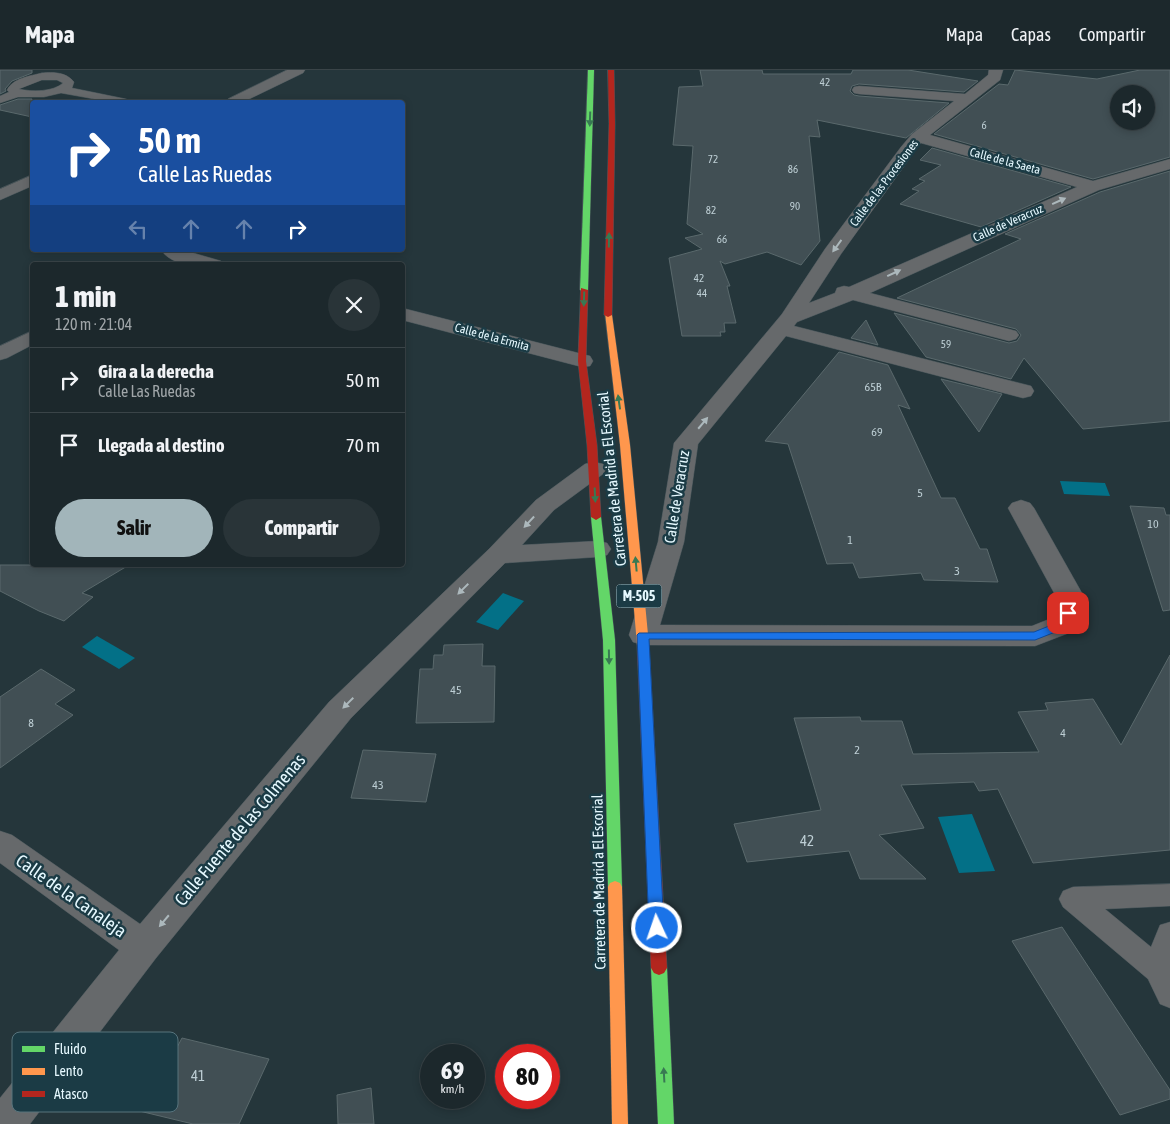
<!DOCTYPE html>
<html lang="es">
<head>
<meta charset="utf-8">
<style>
  :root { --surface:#1c282c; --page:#293438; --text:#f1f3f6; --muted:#a0a6a9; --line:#3a4448; --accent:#a2b5ba }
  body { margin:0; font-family:"Asap Condensed",sans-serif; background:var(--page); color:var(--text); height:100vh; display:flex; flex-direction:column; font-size:19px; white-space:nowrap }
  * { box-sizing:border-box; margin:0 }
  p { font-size:16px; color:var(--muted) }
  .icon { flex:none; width:28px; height:28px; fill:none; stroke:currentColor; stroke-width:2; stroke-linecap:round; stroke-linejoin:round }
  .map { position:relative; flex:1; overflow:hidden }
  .panel { position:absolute; left:30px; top:192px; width:375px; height:305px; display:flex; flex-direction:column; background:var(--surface); border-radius:5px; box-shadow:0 2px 8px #0003,0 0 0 1px var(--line) }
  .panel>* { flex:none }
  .top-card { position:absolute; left:30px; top:30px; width:375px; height:152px; border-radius:5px; box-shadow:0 2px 8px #0003,0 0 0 1px var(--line); background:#1a4fa0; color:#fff; overflow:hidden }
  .fabs { position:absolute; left:1110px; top:15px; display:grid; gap:10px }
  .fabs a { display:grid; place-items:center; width:45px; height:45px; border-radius:50%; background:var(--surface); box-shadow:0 2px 8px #0003,0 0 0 1px var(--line); font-size:25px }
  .speed { position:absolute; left:420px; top:974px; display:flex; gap:10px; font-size:25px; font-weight:700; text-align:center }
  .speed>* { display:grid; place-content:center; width:65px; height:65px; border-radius:50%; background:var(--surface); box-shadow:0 2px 8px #0003,0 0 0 1px var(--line); line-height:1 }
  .speed small { font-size:12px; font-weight:400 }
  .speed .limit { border:8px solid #d22; background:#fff; color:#111 }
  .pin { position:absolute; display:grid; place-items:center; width:42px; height:42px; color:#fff; margin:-21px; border-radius:10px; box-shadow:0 2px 8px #0006 }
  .me { position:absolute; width:55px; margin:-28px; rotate:357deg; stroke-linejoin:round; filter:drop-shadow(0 0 4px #0008) }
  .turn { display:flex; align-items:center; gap:18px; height:105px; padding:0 25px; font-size:22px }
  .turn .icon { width:65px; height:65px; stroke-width:2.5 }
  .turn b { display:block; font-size:35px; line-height:42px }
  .lanes { display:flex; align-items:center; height:48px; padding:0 25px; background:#0003; justify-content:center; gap:25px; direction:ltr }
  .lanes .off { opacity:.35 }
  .round { display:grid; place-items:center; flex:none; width:52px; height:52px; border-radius:26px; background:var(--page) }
  .head { display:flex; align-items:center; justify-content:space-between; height:85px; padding:0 25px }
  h1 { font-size:30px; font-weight:800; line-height:38px }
  .button { display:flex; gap:10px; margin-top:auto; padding:10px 25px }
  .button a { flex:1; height:58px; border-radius:30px; background:var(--accent); color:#111; font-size:20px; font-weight:800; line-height:58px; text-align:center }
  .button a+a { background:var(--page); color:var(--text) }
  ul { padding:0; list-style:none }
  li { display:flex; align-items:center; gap:15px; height:65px; padding:0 25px; border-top:1px solid var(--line) }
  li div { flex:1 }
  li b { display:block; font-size:19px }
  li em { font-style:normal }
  header { display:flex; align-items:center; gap:30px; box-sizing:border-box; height:70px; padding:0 25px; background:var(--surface); border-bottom:1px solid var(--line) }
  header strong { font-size:24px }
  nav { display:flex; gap:28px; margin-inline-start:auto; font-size:18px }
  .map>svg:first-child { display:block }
  .water { fill:#037087 }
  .building { fill:#414f54; stroke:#5a696c; fill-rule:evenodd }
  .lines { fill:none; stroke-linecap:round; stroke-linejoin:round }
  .lane-casing { stroke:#465459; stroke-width:1 }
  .street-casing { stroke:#465459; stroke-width:1 }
  .fast-casing { stroke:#465459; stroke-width:1 }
  .slow-casing { stroke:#465459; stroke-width:1 }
  .jam-casing { stroke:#465459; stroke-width:1 }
  .lane { fill:#66696b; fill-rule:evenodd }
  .street { fill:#66696b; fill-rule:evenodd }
  .fast { fill:#63d668; fill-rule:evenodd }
  .slow { fill:#ff974d; fill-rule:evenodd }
  .jam { fill:#b3261e; fill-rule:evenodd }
  .oneway { fill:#387953 }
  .oneway2 { fill:#acb8bc }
  .route { fill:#1a73e8; stroke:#114b97 }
  .labels { text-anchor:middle; stroke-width:5; stroke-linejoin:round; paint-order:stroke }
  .far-number-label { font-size:11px; fill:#bdced4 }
  .far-street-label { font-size:12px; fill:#e6f9ff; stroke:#1b3b45 }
  .number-label { font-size:12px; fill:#bdced4 }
  .shield { fill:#1b3b45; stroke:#a9c0c7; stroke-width:1 }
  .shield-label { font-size:14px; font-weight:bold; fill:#e6f9ff }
  .street-label { font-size:15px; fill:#e6f9ff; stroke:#1b3b45 }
  .near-number-label { font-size:15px; fill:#bdced4 }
  .near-street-label { font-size:18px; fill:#e6f9ff; stroke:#1b3b45 }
  .key { fill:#1b3b45; stroke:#58747d; stroke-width:1 }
  .key-label { font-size:14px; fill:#e6f9ff }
</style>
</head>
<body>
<header>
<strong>Mapa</strong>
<nav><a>Mapa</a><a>Capas</a><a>Compartir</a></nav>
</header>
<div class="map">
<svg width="1170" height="1054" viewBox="0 0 1170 1054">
  <rect width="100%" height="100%" fill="#25363b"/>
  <g class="water">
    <path d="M1060,411L1105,413L1110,426L1064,424Z"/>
    <path d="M503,523L524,531L498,560L476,552Z"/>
    <path d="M97,566L135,588L119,599L82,577Z"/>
    <path d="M972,744L995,801L959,803L938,747Z"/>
  </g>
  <g class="building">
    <path d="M0,0H32V3L12,11L5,19L6,21L0,24Z"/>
    <path d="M700,0H762L763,4H851L853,0H908L978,11L964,22L859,14L852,16L850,21L854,25L859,26L949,33L906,68L817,50L820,67L809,66L820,171L801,195L767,182L725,194L720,191L730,216H727L736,253H724L725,262H720L721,266H682L669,188L702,179L685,168L703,164L687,154L693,76L673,75L679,17L703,16Z"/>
    <path d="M1015,0L1097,9L1140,0H1170V87L1093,109L934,64L999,14L1008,15ZM1119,24H1146V51H1119Z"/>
    <path d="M18,29H32V47L0,40V35Z"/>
    <path d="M932,78L1071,117L981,157L900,134L919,121L912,119L925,111L919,109L941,95L920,90Z"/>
    <path d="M1170,101V351L1083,359L1024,288L1011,309L926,287L894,243L1009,273L1017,271L1021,265L1016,259L897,228L1021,169L1005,164L1100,122Z"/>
    <path d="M866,250L878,275L851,268Z"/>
    <path d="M839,282L888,295L910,339L898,335L941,428H955L980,479H987L998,512L924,510L921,503L859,508L853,493L827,494L788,374L765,371Z"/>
    <path d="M941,309L1002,324L979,362Z"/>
    <path d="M1130,436L1164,438L1166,445H1170V540L1163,541Z"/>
    <path d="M0,495H129L82,523L93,527L64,551L39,541L0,521Z"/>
    <path d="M483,574L482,596H495L494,652L416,653L420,599H433L434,585H443L444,575Z"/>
    <path d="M1170,585V780L1033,793L998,719L979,721L974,712L901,715L924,758L879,765L926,809H860L849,781L747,792L734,754L821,740L794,648L860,647L861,651H902L913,684L1039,682L1018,642L1048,640L1045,633L1093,629L1121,675Z"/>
    <path d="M41,599L75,620L55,634L73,645L0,698V627Z"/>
    <path d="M363,680L436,684L426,732L351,728Z"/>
    <path d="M1062,857L1170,1020V1029L1120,1045L1012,871Z"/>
    <path d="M182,968L269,989L239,1054H193L94,1030L118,987L166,998Z"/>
    <path d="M371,1018L374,1054H338L337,1025Z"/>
  </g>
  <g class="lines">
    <g class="lane-casing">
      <g id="lane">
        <path d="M42,3C54,2 66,2 74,12L72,18L126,29L132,32H111L61,23L44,27H18L0,33V26L9,22L7,20C13,8 30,6 42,3ZM42,10H57L63,13C53,22 32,22 19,19Z"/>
        <path d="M1170,814V836L1105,839L1151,877L1160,855L1170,852V938L1160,934L1148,909L1063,837L1059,829L1063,821L1073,817Z"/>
      </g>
    </g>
    <g class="street-casing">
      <g id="street">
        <path d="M287,0H305L303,3L243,32H226L228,29Z"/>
        <path d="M989,0H1003L1000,10L930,65L1093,111L1170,89V99L1099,120L870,223L1016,261L1019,265L1016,269L1009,271L853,230L797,252L794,256L1031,316L1034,321L1031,326L1023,328L786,266L698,374L684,472L660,555L1032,556L1052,548L1059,532L1008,438L1012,433L1021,430L1030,433L1034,438L1087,532L1074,561L1035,576L643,575L633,572L629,565L658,472L674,373L782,244L825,179L901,77L912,64L954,31L859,24L854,23L852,20L854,17L859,16L965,24L988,5ZM921,73L1077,117L849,217L844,216L837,218L835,223L809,233L841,184Z"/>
        <path d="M32,105V116L0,130V119Z"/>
        <path d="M161,180H183L221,191L223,195C204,195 174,199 161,180Z"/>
        <path d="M402,238L590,286L593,291L590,296L582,297L402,250Z"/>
        <path d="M32,261V275L7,288L0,290V276Z"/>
        <path d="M594,392L603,394L606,399L603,404L554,440L522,475L598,471L607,473L611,479L607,485L598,487L505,493L351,648L156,888L30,1054H0V1028L119,880L0,793V761L12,765L140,854L329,632L489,479L536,430L585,394Z"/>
      </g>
    </g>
    <g class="fast-casing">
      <g id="fast">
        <path d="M588,0H594L588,220L584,222L580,220Z"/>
        <path d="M596,444L601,447L615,570L622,817L620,821L615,823L610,821L608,817L603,570L591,447Z"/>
        <path d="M659,891L664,893L667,898L674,1054H658L651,898L654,893Z"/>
      </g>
    </g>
    <g class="slow-casing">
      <g id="slow">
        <path d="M605,243H611L612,245L630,375L649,575L643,579L637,575L620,375Z"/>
        <path d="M615,811L620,813L622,817L628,1054H612L608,817L610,813Z"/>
      </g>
    </g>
    <g class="jam-casing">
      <g id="jam">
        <path d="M608,0H614L615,54L612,245L608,247L604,245L609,54Z"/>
        <path d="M581,218L588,220L586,291L597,375L601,447L596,450L591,447L587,375L578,291Z"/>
        <path d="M643,571L649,575L667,898L664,903L659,905L654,903L651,898L637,575Z"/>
      </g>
    </g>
    <use href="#lane" class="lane"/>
    <use href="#street" class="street"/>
    <use href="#fast" class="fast"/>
    <use href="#slow" class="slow"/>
    <use href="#jam" class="jam"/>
  </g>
  <defs><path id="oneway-solid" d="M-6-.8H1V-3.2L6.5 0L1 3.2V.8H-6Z" transform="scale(1.25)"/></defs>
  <g class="oneway">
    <use href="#oneway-solid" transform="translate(590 49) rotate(92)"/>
    <use href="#oneway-solid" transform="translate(609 170) rotate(-89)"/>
    <use href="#oneway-solid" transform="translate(584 229) rotate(92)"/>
    <use href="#oneway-solid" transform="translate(619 332) rotate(-98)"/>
    <use href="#oneway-solid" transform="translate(595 425) rotate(87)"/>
    <use href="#oneway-solid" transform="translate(636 494) rotate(-95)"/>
    <use href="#oneway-solid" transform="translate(609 587) rotate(89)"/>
    <use href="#oneway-solid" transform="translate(664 1005) rotate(-93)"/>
  </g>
  <g class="oneway2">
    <use href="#oneway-solid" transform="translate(1059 131) rotate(-24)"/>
    <use href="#oneway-solid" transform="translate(837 176) rotate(126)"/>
    <use href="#oneway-solid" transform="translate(894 203) rotate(-25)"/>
    <use href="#oneway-solid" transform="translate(703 353) rotate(-50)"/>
    <use href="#oneway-solid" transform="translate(529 452) rotate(133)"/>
    <use href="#oneway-solid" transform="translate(463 519) rotate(135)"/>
    <use href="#oneway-solid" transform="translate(348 633) rotate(135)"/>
    <use href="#oneway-solid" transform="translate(164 851) rotate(130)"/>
  </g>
  <path class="route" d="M1068,539L1074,543L1068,557L1035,570L649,569L664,858L662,863L657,865L651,863L649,858L637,565L639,563L1034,562L1059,552L1064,540Z"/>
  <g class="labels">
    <g class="far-number-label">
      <text x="825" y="16">42</text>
      <text x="984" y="59">6</text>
      <text x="713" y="93">72</text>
      <text x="793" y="103">86</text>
      <text x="795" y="140">90</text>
      <text x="711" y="144">82</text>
      <text x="722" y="173">66</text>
      <text x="699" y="212">42</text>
      <text x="702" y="227">44</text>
      <text x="946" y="278">59</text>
    </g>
    <g class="far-street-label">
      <text transform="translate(1005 91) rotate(15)" y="4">Calle de la Saeta</text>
      <text transform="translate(884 113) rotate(-53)" y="4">Calle de las Procesiones</text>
      <text transform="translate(1008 153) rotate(-24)" y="4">Calle de Veracruz</text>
      <text transform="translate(492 267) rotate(15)" y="4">Calle de la Ermita</text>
    </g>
    <g class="number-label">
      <text x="873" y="321">65B</text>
      <text x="877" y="366">69</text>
      <text x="920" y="427">5</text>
      <text x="1153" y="458">10</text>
      <text x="850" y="474">1</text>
      <text x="957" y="505">3</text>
      <text x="456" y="624">45</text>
      <text x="31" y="657">8</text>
      <text x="1063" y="667">4</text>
      <text x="857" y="684">2</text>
      <text x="378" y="719">43</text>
    </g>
    <rect class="shield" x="616.5" y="514.5" width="45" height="23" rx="4"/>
    <g class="shield-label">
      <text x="639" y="531">M-505</text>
    </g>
    <g class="street-label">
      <text transform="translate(612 409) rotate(-96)" y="5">Carretera de Madrid a El Escorial</text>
      <text transform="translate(677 427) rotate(-81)" y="5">Calle de Veracruz</text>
      <text transform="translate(599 812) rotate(-91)" y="5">Carretera de Madrid a El Escorial</text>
    </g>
    <g class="near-number-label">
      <text x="807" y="776">42</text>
      <text x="198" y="1011">41</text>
    </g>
    <g class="near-street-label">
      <text transform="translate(240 760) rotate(-50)" y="6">Calle Fuente de las Colmenas</text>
      <text transform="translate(71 826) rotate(35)" y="6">Calle de la Canaleja</text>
    </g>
  </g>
  <rect x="12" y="962" width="166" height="80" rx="8" class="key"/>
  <rect x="22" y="976" width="23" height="6" fill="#63d668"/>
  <rect x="22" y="998" width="23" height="7" fill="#ff974d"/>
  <rect x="22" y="1021" width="23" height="6" fill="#b3261e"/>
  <g class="key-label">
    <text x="54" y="984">Fluido</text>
    <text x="54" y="1006">Lento</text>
    <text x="54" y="1029">Atasco</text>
  </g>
</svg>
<div class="fabs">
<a><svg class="icon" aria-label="sound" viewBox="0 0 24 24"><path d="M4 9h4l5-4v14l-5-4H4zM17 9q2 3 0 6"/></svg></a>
</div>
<div class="speed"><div>69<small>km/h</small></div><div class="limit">80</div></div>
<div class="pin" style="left:1068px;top:543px;background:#d93025"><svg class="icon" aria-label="arrive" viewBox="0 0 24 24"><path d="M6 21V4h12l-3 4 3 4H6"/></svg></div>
<svg class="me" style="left:657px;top:858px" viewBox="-20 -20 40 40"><circle r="17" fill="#1a73e8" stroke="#fff" stroke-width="3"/><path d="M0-11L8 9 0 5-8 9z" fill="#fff"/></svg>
<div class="top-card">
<div class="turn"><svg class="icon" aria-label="right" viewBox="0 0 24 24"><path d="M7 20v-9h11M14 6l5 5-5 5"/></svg><div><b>50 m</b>Calle Las Ruedas</div></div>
<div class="lanes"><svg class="icon off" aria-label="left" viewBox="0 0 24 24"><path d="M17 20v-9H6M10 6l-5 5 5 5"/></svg><svg class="icon off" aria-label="ahead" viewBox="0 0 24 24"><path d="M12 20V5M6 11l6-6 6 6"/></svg><svg class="icon off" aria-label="ahead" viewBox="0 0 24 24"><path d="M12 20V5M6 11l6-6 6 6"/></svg><svg class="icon" aria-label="right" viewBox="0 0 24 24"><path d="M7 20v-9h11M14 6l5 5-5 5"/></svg></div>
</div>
<section class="panel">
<div class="head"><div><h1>1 min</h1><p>120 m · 21:04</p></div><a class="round"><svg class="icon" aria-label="close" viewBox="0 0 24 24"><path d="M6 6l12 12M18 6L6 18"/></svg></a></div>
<ul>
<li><svg class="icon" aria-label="right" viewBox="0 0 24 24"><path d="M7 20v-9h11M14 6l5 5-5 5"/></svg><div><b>Gira a la derecha</b><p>Calle Las Ruedas</p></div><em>50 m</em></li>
<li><svg class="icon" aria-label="arrive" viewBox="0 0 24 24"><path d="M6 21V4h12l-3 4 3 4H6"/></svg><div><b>Llegada al destino</b></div><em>70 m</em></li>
</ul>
<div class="button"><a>Salir</a><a>Compartir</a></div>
</section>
</div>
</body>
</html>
